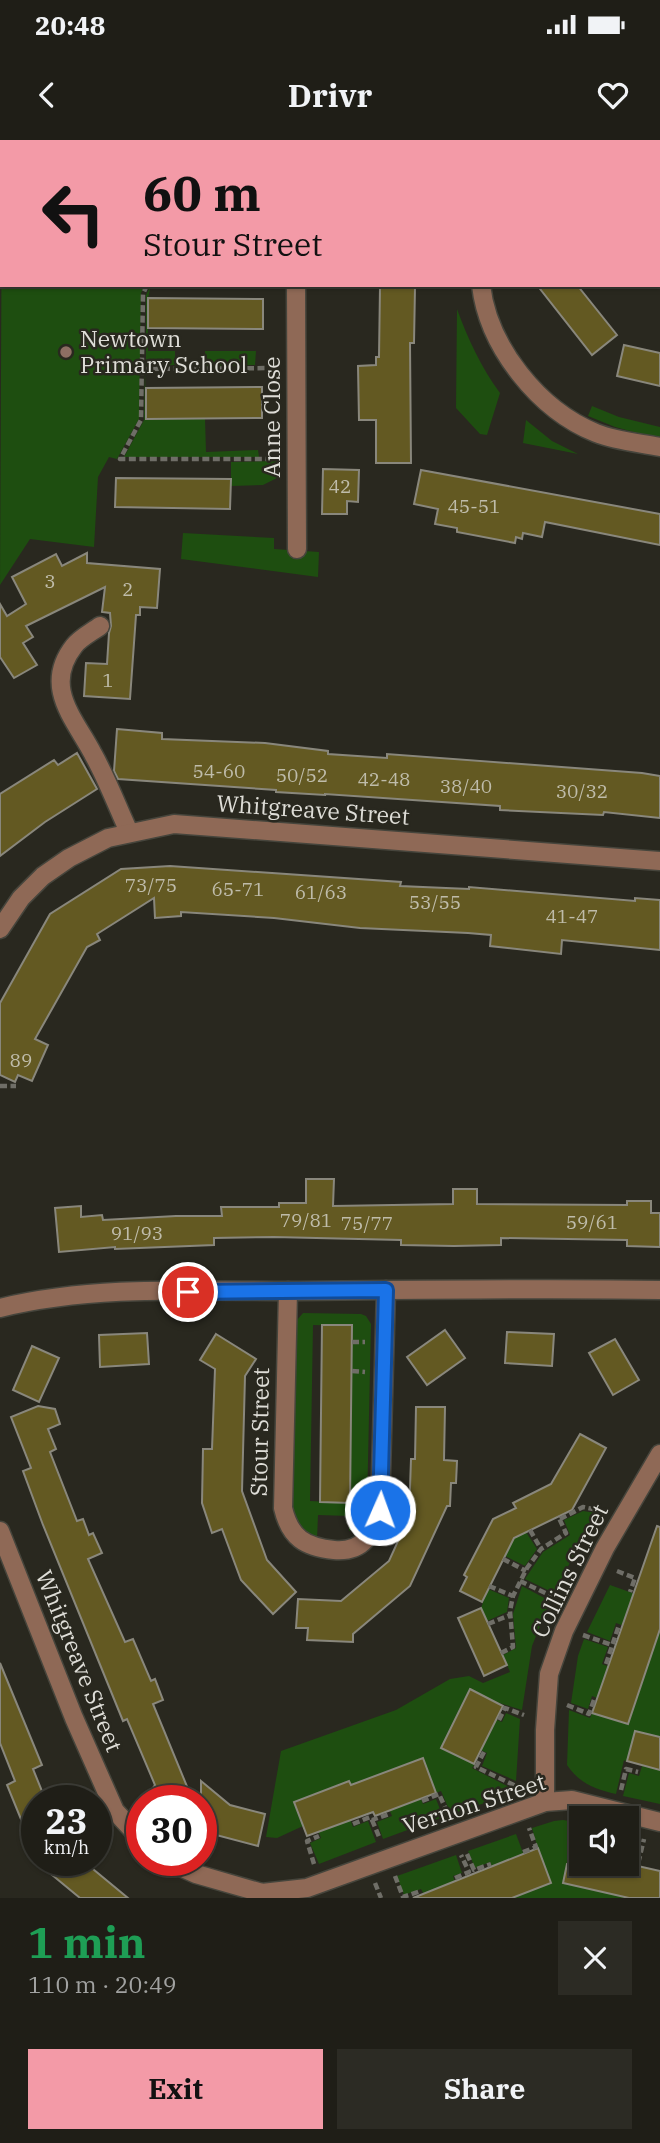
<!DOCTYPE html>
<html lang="en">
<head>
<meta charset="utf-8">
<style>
  :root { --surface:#1f1e17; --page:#2c2b24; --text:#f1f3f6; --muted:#a1a2a1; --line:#3c3c36; --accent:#f39aa7 }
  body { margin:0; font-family:"IBM Plex Serif",serif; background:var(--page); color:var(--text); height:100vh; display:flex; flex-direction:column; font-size:26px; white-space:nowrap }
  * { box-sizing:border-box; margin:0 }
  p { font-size:23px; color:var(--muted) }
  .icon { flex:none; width:38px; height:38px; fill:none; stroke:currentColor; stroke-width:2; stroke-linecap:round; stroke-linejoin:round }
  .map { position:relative; height:1758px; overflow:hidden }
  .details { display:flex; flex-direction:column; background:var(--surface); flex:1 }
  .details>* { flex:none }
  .guide { position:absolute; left:0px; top:0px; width:662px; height:147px; box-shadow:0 2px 5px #0004,0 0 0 2px var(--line); background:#f39aa7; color:#111; overflow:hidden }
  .controls { position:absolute; left:569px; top:1666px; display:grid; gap:14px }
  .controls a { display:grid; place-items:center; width:70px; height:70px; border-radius:0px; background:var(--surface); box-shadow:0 2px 5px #0004,0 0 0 2px var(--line); font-size:35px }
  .speed { position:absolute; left:21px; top:1645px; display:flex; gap:14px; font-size:35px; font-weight:700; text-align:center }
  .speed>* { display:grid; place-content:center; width:91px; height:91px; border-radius:50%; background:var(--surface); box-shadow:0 2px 5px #0004,0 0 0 2px var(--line); line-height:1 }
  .speed small { font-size:18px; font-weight:400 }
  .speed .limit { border:10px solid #d22; background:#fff; color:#111 }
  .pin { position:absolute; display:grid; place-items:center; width:60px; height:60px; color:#fff; margin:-30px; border:4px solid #fff; border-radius:50%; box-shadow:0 2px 7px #0007 }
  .me { position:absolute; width:77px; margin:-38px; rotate:2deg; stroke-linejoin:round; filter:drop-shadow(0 0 5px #0008) }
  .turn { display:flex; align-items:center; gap:24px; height:147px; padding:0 28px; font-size:32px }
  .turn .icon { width:91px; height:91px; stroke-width:2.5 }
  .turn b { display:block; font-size:49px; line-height:60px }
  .round { display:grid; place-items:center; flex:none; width:74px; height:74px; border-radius:0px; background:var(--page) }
  .summary { display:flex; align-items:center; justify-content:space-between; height:119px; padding:0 28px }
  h1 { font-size:42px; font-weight:700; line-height:52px; color:#1e9e55 }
  .action { display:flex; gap:14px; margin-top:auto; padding:14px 28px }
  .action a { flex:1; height:80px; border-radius:0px; background:var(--accent); color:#111; font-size:28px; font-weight:700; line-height:80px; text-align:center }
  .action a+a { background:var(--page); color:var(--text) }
  .status { display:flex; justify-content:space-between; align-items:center; height:49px; padding:0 35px; background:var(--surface); direction:ltr }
  .status svg { height:19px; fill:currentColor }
  header { display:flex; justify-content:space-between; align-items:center; height:91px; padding:0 28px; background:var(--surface); font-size:32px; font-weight:700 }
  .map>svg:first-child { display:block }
  .green { fill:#1e4e10; fill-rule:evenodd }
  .building { fill:#635922; stroke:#89877c; stroke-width:2 }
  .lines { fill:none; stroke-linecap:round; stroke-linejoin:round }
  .minor-casing { stroke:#46453c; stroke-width:21 }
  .path { stroke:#6f6e67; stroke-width:4.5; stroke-dasharray:7 3.5; stroke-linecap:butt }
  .minor { stroke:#8f6956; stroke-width:18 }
  .route-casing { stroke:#114b97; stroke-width:18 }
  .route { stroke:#1a73e8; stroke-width:12 }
  .education-dot { fill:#8d6e63; stroke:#29281f; stroke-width:2.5 }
  .labels { text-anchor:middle; stroke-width:5; stroke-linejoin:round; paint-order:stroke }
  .number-label { font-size:19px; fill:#bfbcaa }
  .poi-label { font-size:23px; fill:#deddd7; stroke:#29281f; text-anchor:start }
  .street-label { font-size:23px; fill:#deddd7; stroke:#29281f }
</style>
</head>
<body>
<div class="status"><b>20:48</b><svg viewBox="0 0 49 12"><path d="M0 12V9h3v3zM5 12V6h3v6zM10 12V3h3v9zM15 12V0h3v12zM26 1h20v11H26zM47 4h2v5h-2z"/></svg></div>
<header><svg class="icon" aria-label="back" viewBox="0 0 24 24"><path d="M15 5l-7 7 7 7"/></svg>Drivr<svg class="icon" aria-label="heart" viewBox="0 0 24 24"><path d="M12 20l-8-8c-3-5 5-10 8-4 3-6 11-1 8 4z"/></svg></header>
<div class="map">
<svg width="660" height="1758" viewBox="0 0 660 1758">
  <rect width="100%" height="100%" fill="#29281f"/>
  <g class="green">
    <path d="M2,17V145H145L141,153L139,279L117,319L109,317L98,337L94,407L30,399L0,445Z"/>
    <path d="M151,145L148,158V211H175V225L146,226V155Z"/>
    <path d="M457,169C468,199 481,227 500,253L487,295L480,294L456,268Z"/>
    <path d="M205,211H256L255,225L205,226Z"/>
    <path d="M145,231L146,279L205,278L206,312L258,310L259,317H124L144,280Z"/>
    <path d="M592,266L619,277L660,287V299L615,287L588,276Z"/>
    <path d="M526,280L552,301L578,314L523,303Z"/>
    <path d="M276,321L277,338L263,345L231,346V322Z"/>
    <path d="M183,393L274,398V409L319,412L318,437L181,419Z"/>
    <path d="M303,1173L361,1174L366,1176L371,1184L367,1367L357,1386L349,1391L350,1376L318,1375L317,1400C304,1393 298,1385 292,1371L297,1180ZM313,1185L352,1186L349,1363L310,1361Z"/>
    <path d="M583,1371L596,1373L554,1453L525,1439L543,1412L570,1395L564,1380Z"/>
    <path d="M526,1392L537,1409L525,1426L505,1416L513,1398Z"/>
    <path d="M610,1445L638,1455L627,1487L616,1483L610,1501L587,1492Z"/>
    <path d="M522,1446L550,1461L532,1506L522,1570L493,1561L465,1619L475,1624L472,1628L511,1648L494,1660L451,1674L441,1651L436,1653L419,1619L365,1640L374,1664L294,1662L303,1686L277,1698L266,1697L281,1611L396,1570L450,1539L469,1536L483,1543L510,1532L503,1515L516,1508L513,1474Z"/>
    <path d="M488,1449L509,1458L507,1472L487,1481L481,1468Z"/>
    <path d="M660,1489V1597L638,1592L632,1616L629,1615L627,1622L624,1620L616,1654C595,1649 580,1644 567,1625L569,1570L590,1578L592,1573L629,1582L648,1527L624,1518L614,1511L617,1500L653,1510Z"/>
    <path d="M584,1499L608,1507L602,1524L613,1528L602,1560L592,1556L588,1569L571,1563L578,1516Z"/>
    <path d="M506,1573L520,1579L516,1641L482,1626L487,1613L477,1608L492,1578L502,1582Z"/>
    <path d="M642,1626L660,1630V1664L623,1656L629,1633L639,1636Z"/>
    <path d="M419,1654L423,1664L436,1659L443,1677L383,1699L377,1682L392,1676L388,1666Z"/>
    <path d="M349,1676L353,1687L368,1681L376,1702L319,1724L310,1703L321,1698L317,1688Z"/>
    <path d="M563,1680L576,1682L568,1717L571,1718L566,1744L634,1758H512L548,1744L532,1688L554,1681Z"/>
    <path d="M516,1694L525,1718L494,1731L490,1722L475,1728L468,1711Z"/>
    <path d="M456,1715L462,1733L453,1736L456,1745L425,1757L421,1749L404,1755L397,1736Z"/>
  </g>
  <g class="building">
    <path d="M537,145H577L617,195L592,215Z"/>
    <path d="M380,147H415L414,203H410L411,323H376V280H359L358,226L376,225V217H379Z"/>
    <path d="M148,158L263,159V189L148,188Z"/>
    <path d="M624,205L660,213V246L617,236Z"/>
    <path d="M262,247V278L146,279V248Z"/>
    <path d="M323,329L359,330L358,362L347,361V374H322Z"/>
    <path d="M421,330L660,374V405L545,382L542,397L523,393L522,399L516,397L515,403L457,392V388L435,384L438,369L414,364Z"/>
    <path d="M116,338L231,339L230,369L115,367Z"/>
    <path d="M87,413V423L160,429L157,468L140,467V475H136L130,559L84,556L86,523L107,524L109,493L111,486L110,473L102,472L105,447L26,486L33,497L23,503L37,525L14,538L0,517V464L7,476L26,464L12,437L56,414L62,426Z"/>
    <path d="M117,589L162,593V599L265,603L328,611V614L387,618V614L642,633L660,636V678L604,672L603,675L500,670V666L325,654V655L276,652V650L118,639L114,631Z"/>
    <path d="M77,613L97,649L45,682L0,716V654L54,620L58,625Z"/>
    <path d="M170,726L401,742L400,746L469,749V747L635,761V758L660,760V810L562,800L561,814L490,806L491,795L468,793L360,788L274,778L181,772V776L155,778L154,758L97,794L100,800L87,807L35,899L48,905L32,941L18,935L15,942L0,935V863L50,774L121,729Z"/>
    <path d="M306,1039H334L333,1066L453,1064V1049H477V1064L627,1065V1061H651V1073H660V1107L627,1106V1100L501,1098V1105L454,1106L401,1105V1100L274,1097L214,1098V1105L115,1109V1107L59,1112L55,1068L81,1066V1077L102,1075L103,1080L176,1076H222L221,1067H279V1063H306Z"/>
    <path d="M322,1185H352L350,1363L320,1362Z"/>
    <path d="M445,1190L465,1218L427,1245L407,1217Z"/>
    <path d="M507,1192L554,1194L552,1226L505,1223Z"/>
    <path d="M147,1193L149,1224L100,1227L99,1195Z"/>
    <path d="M216,1194L256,1219L245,1236L242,1351L267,1420L296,1452L273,1474L241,1440L222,1389L212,1393L202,1363L203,1309H212L215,1229L200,1220Z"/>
    <path d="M615,1199L639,1240L613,1255L589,1213Z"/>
    <path d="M32,1206L59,1218L39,1262L13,1250Z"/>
    <path d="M38,1266L55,1269L60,1284L48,1289L56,1309L50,1312L77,1381L83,1379L89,1395L93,1393L102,1413L88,1419L125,1502L133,1499L151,1541L155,1539L163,1560L153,1564L193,1661H166L152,1649L155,1645L127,1579L123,1581L43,1385L23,1331L31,1328L11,1277Z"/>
    <path d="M416,1267H445L444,1320L457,1321L456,1343H451L450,1366H447L410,1446L353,1494V1502L307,1500L308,1488H296L298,1459L341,1461L389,1421L409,1377L411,1319H415Z"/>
    <path d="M580,1294L606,1308L572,1370L514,1398L482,1462L460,1451L467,1437L464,1435L493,1379L516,1368L513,1363L551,1344Z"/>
    <path d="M657,1386L660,1387V1489L628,1584L592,1573Z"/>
    <path d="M481,1468L507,1525L484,1536L458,1478Z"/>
    <path d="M0,1523L42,1625L33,1629L46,1661H37L36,1716L7,1645L15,1641L0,1603Z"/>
    <path d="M470,1549L503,1566L474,1624L441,1608Z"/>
    <path d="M635,1591L660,1597V1630L627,1621Z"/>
    <path d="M423,1618L436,1653L375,1676L373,1672L307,1696L294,1662L349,1641L351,1645Z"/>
    <path d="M201,1641L230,1665L265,1674L258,1706L201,1691Z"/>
    <path d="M538,1708L551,1743L512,1758H413Z"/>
    <path d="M34,1720H82L128,1758H80Z"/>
    <path d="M567,1724H629L660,1731V1758H629L563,1743Z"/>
  </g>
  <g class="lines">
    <g class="minor-casing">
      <g id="minor">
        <path d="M296,0V2"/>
        <path d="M480,0V2"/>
        <path d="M296,145L297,409"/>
        <path d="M481,145C488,207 539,270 596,293C616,301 640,303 660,307"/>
        <path d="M100,486C92,492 80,498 74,506C42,547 75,579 93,614C107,639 117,666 129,692"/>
        <path d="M0,789L21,758L43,736L69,718L108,698L174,684L660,721"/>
        <path d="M288,1151L283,1368C290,1398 305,1407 334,1410C346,1411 357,1409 365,1400C373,1392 377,1381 380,1370L386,1150"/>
        <path d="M0,1168C94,1145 196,1151 292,1151C415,1150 537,1148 660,1150"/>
        <path d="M0,1391L74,1578L115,1671L142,1700"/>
        <path d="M545,1662V1590L549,1534L564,1491L605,1408L660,1314"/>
        <path d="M165,1720L196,1734L262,1753L307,1748L545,1662L572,1660L660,1682"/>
      </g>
    </g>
    <g class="path">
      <path d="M17,0L20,2"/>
      <path d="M503,0L588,2"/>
      <path d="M0,2L1,0"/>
      <path d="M168,2V0"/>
      <path d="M147,145L143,154L141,280L120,319H275"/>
      <path d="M142,229L275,228"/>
      <path d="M0,946H16"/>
      <path d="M352,1202H365"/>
      <path d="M352,1231L365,1232"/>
      <path d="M560,1379L583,1367L603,1371"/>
      <path d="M530,1390L541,1409"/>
      <path d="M503,1419L526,1431"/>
      <path d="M617,1431L635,1438L630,1452"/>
      <path d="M520,1441L556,1458"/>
      <path d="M489,1446L513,1456"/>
      <path d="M488,1484L510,1475"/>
      <path d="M583,1495L612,1505"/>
      <path d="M501,1513L513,1507L510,1471L513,1456L527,1428L541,1409L566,1393L558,1376"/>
      <path d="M606,1524L619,1485"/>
      <path d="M567,1565L589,1574L595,1557"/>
      <path d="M499,1580L505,1568L524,1575"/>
      <path d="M484,1612L476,1627L520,1648"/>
      <path d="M621,1650L626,1629L638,1632"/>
      <path d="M422,1661L439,1654L448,1674"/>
      <path d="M372,1680L380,1699"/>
      <path d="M578,1683L573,1705L581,1706"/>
      <path d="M353,1684L370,1677L372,1680L389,1674"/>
      <path d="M523,1712L536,1707L529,1688"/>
      <path d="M467,1714L474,1730L491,1724"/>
      <path d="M626,1717L639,1720L644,1699"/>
      <path d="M314,1724L307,1701L319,1696"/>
      <path d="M395,1736L403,1757L421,1751"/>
      <path d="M455,1738L469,1732L461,1715"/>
      <path d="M375,1743L381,1758"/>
    </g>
    <use href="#minor" class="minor"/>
  </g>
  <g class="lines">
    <g class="route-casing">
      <path id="route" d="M188,1152L386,1150L380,1370"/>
    </g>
    <use href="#route" class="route"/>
  </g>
  <circle class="education-dot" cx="66" cy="212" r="7"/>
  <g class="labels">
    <g class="number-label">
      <text x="340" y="353">42</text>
      <text x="474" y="373">45-51</text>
      <text x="50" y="448">3</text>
      <text x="128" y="456">2</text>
      <text x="108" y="547">1</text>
      <text x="219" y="638">54-60</text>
      <text x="302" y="642">50/52</text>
      <text x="384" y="646">42-48</text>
      <text x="466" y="653">38/40</text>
      <text x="582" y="658">30/32</text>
      <text x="151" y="752">73/75</text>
      <text x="238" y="756">65-71</text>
      <text x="321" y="759">61/63</text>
      <text x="435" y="769">53/55</text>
      <text x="572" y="783">41-47</text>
      <text x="21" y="927">89</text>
      <text x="306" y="1087">79/81</text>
      <text x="592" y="1089">59/61</text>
      <text x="367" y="1090">75/77</text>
      <text x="137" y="1100">91/93</text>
    </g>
    <g class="poi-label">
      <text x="80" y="207">Newtown<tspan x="80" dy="26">Primary School</tspan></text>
    </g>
    <g class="street-label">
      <text transform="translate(272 277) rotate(-90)" y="8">Anne Close</text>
      <text transform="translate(313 670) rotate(4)" y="8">Whitgreave Street</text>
      <text transform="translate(260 1292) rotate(-89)" y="8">Stour Street</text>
      <text transform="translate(570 1431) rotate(-64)" y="8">Collins Street</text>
      <text transform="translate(79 1521) rotate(68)" y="8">Whitgreave Street</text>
      <text transform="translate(474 1664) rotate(-18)" y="8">Vernon Street</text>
    </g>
  </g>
</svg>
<div class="controls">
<a><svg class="icon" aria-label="sound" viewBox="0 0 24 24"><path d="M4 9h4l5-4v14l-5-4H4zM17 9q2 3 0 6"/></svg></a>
</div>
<div class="speed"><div>23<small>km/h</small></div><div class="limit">30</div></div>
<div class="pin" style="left:188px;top:1152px;background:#d93025"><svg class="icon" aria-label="arrive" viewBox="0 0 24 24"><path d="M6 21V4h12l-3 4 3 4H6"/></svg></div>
<svg class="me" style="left:380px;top:1370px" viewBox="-20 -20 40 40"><circle r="17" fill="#1a73e8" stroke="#fff" stroke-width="3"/><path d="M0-11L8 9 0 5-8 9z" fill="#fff"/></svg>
<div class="guide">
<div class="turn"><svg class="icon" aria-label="left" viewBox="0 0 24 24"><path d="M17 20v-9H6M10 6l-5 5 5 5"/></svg><div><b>60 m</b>Stour Street</div></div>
</div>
</div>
<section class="details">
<div class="summary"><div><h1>1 min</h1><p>110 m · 20:49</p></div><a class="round"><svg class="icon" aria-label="close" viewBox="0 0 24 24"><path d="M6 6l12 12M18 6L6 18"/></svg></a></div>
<div class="action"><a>Exit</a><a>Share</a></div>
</section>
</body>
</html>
